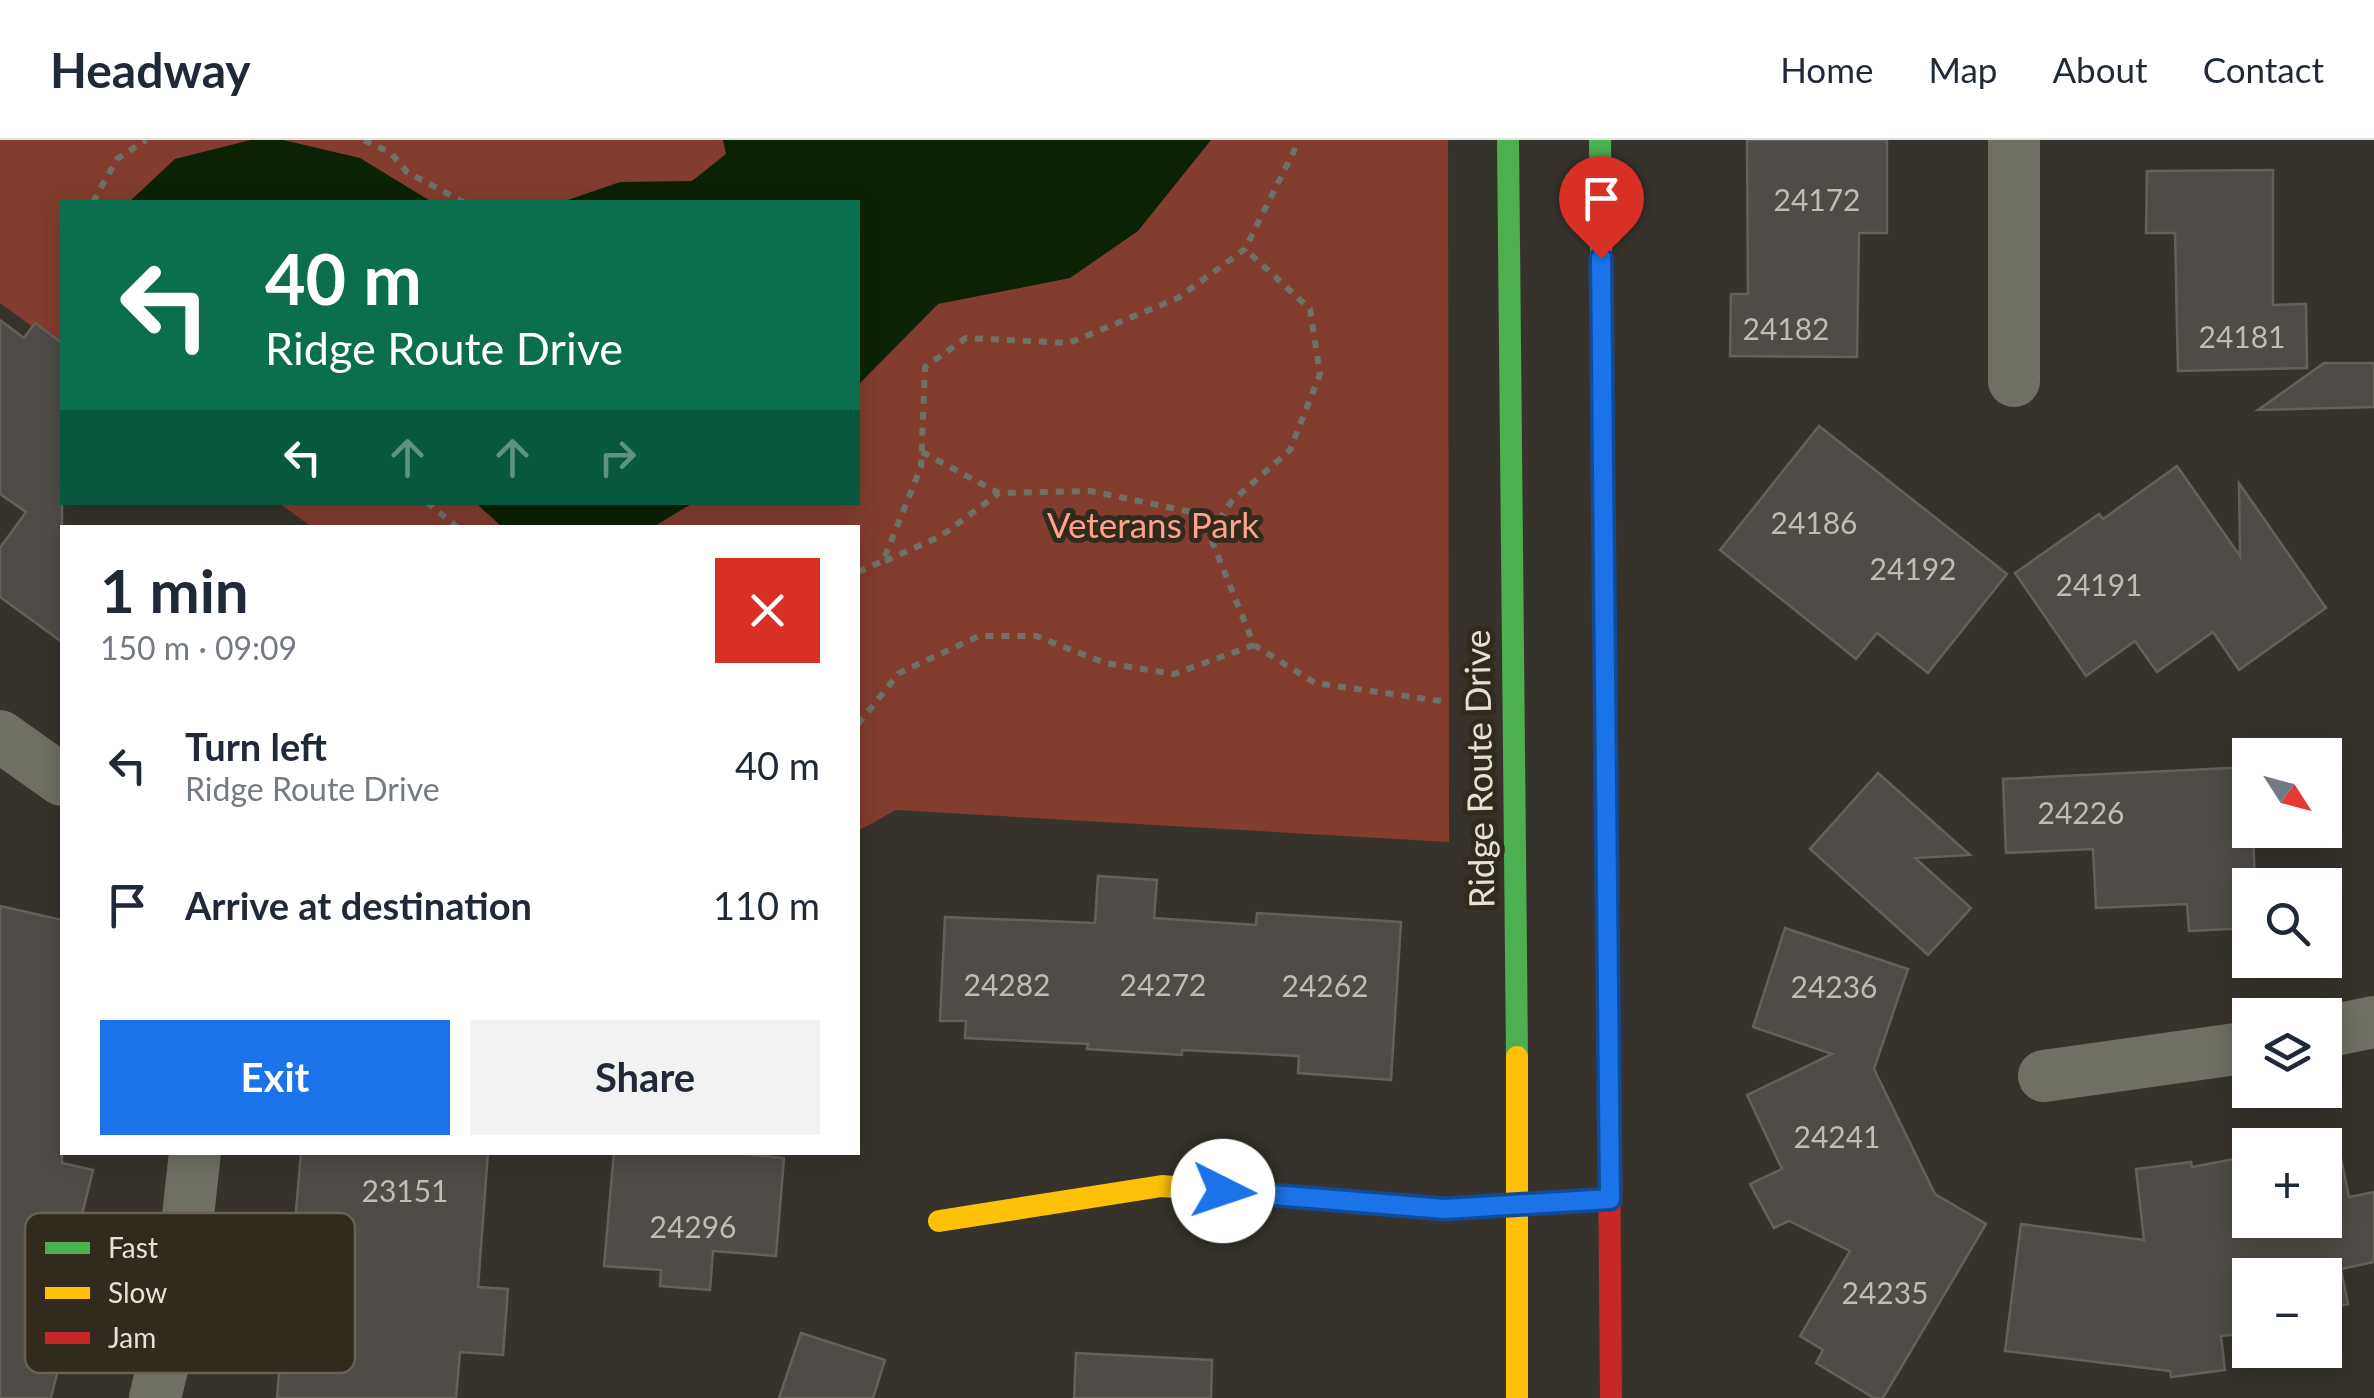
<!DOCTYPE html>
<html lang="en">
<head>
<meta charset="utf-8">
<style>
  :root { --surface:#fff; --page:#f2f2f3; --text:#1f2937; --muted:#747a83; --line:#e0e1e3; --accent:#1a73e8 }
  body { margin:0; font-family:Lato,sans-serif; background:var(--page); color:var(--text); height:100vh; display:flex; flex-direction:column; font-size:38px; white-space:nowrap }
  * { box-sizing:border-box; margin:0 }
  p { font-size:32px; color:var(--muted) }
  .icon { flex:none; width:55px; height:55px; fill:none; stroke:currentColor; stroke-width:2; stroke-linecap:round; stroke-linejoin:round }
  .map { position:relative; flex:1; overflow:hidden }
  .drawer { position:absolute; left:60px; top:385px; width:800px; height:630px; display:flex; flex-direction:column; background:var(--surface); border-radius:0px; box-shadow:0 5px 25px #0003 }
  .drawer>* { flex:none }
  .hud { position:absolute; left:60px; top:60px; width:800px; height:305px; border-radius:0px; box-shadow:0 5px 25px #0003; background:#0b6e4f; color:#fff; overflow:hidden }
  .needle { width:65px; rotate:126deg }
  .controls { position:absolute; left:2232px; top:598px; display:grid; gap:20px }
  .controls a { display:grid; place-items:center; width:110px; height:110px; border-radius:0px; background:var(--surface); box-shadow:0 5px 25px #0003; font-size:50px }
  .pin { position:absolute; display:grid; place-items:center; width:85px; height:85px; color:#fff; margin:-102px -42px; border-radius:50% 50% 50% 0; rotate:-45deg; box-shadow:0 0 10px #0007 }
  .pin .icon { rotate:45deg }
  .me { position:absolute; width:110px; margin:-55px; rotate:94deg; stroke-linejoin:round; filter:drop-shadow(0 0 8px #0008) }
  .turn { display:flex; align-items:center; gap:35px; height:210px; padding:0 40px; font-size:45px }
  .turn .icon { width:130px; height:130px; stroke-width:2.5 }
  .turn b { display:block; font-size:70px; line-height:85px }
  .lanes { display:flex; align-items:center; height:95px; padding:0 40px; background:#0003; justify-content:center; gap:50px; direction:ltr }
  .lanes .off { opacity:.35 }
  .round { display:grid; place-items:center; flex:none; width:105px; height:105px; border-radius:0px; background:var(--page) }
  .head { display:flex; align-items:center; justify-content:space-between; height:170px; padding:0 40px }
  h1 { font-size:60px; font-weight:700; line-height:75px }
  .cta { display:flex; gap:20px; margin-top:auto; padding:20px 40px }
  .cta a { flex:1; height:115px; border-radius:0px; background:var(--accent); color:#fff; font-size:40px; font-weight:700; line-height:115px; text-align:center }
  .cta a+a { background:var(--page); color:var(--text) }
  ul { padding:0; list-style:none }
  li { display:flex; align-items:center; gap:30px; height:140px; padding:0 40px }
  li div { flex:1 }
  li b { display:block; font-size:38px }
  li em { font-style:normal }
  header { display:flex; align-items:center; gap:60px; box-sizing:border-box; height:140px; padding:0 50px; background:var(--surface); border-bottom:2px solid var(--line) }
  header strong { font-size:48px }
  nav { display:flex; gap:55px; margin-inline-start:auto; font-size:35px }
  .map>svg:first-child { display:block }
  .green { fill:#823d2e }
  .water { fill:#0c2204 }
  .building { fill:#4f4b46; stroke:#65605a; stroke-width:2.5 }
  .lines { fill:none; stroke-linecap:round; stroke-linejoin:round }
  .path { stroke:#717068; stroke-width:6; stroke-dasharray:8 8; stroke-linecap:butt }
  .street { stroke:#706f64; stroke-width:52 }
  .fast { stroke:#4caf50; stroke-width:22 }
  .slow { stroke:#ffc107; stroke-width:22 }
  .jam { stroke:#c62828; stroke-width:22 }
  .route-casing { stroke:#114b97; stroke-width:25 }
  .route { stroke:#1a73e8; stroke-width:18 }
  .labels { text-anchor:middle; stroke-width:10; stroke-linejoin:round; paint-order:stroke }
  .number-label { font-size:30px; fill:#c0bcb4 }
  .park-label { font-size:35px; fill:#ffa28d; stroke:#312a1d }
  .street-label { font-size:35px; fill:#e5e1d8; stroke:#312a1d }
  .key { fill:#312a1d; stroke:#676155; stroke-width:2.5 }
  .key-label { font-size:28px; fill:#e5e1d8 }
</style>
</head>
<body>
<header>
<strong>Headway</strong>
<nav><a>Home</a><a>Map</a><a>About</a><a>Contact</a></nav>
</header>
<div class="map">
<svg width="2374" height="1258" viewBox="0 0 2374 1258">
  <rect width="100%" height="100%" fill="#37332c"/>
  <path class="green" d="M0,0H1448L1449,702L896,670L858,691V388H313L279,363L858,362V62H62V208L0,163Z"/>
  <g class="water">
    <path d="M251,0H283L360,18L432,62H129L175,19Z"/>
    <path d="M723,0H1211L1138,91L1070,138L938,164L858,245V62H562L620,42L692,41L726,14Z"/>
    <path d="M476,363H693L653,387H502Z"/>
  </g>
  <g class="building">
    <path d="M1747,0H1887V93H1859L1857,217L1730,216L1731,154H1748Z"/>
    <path d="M2273,30V165L2306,164L2307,228L2178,231L2175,93H2146L2147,31Z"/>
    <path d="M0,180L24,198L35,183L62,203V502L0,457V408L26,372L0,354Z"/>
    <path d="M2324,223H2374V267L2258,270Z"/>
    <path d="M1819,286L2007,434L1928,533L1877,493L1856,519L1720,410Z"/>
    <path d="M2177,326L2240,416L2239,343L2326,468L2239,530L2213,492L2157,532L2135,501L2086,536L2015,433L2099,374L2103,379Z"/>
    <path d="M2250,627V690H2253L2255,745H2250V788L2189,791L2187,764L2096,768L2093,709L2006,713L2003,639Z"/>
    <path d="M1878,633L1970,715L1915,718L1971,768L1928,815L1810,709Z"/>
    <path d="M1098,736L1157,740L1154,778L1256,785L1257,773L1401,782L1391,940L1298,933L1299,916L1182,910V915L1087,909L1088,904L965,898L966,881H940L945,777L1095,783Z"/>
    <path d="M0,766L62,780V1023L93,1030L65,1144L78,1147L51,1258H0Z"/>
    <path d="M1785,788L1908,829L1874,929L1935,1054L1986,1084L1883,1258H1874L1816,1223L1823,1210L1800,1196L1850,1111L1789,1081L1774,1088L1750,1044L1782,1029L1747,955L1832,914L1753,887Z"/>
    <path d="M2337,999L2349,1057L2374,1052V1122L2341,1129L2348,1164L2325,1169V1135H2250V1193L2221,1196L2225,1230L2171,1237L2170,1231L2005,1211L2021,1084L2144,1100L2136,1029L2191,1022L2192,1027L2250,1016V1080H2325V1005H2306Z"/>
    <path d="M301,1012H488L478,1147L508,1149L503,1215L460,1212L456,1258H277L290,1095H294Z"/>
    <path d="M614,1012H723L784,1018L776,1116L713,1111L710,1150L660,1146L661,1130L604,1126Z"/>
    <path d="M801,1193L885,1220L873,1258H779Z"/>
    <path d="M1076,1213L1212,1220L1211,1258H1074Z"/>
  </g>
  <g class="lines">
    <g class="path">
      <path d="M364,0L391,13L407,32L463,62"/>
      <path d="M93,62L117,19L146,0"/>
      <path d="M922,312L999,353L1090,351L1201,374L1254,505L1315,543L1441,561"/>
      <path d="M427,362L458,388"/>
      <path d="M1210,393L1231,362L1290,310L1320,234L1310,169L1245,109"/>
      <path d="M885,421L941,396L999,353"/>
      <path d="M858,432L883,421L921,327L925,227L966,198L1069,203L1178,158L1245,109L1294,11L1296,0"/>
      <path d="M858,584L899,533L979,496H1036L1105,523L1174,534L1254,505"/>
    </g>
    <g class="street">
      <path d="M2014,0V241"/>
      <path d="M0,596L62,640"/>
      <path d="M2325,892L2374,882"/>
      <path d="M2044,936L2250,907"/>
      <path d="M155,1258L179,1158L195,1012"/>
    </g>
    <g class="fast">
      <path d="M1508,0L1517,917"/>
      <path d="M1600,0L1606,641"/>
    </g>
    <g class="slow">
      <path d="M939,1081L1162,1046L1445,1069L1610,1059"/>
      <path d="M1517,1258V917"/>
    </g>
    <path class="jam" d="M1606,641L1611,1258"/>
  </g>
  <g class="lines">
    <g class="route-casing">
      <path id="route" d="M1223,1051L1445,1069L1610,1059L1601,118"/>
    </g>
    <use href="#route" class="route"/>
  </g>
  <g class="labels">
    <g class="number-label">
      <text x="1817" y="71">24172</text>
      <text x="1786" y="200">24182</text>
      <text x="2242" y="208">24181</text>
      <text x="1814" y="394">24186</text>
      <text x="1913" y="440">24192</text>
      <text x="2099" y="456">24191</text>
      <text x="2081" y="684">24226</text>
      <text x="1007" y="856">24282</text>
      <text x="1163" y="856">24272</text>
      <text x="1325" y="857">24262</text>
      <text x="1834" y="858">24236</text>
      <text x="1837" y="1008">24241</text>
      <text x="405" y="1062">23151</text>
      <text x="693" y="1098">24296</text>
      <text x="1885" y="1164">24235</text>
    </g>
    <g class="park-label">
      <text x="1153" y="398">Veterans Park</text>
    </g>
    <g class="street-label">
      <text transform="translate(1480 629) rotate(-91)" y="12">Ridge Route Drive</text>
    </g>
  </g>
  <rect x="25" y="1073" width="330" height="160" rx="15" class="key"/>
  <rect x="45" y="1102" width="45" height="12" fill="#4caf50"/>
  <rect x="45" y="1147" width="45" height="12" fill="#ffc107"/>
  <rect x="45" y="1192" width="45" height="12" fill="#c62828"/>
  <g class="key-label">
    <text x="108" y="1118">Fast</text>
    <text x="108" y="1163">Slow</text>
    <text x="108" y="1208">Jam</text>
  </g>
</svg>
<div class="controls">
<a><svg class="needle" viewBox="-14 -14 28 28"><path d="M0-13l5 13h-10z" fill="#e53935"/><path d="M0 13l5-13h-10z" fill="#747a83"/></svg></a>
<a><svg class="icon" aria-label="search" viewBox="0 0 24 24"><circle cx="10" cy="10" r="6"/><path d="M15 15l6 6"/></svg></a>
<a><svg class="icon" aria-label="layers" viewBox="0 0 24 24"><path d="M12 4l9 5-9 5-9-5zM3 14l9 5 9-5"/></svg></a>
<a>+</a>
<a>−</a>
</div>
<div class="pin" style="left:1601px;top:118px;background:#d93025"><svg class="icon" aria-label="arrive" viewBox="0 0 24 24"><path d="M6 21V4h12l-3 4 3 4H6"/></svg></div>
<svg class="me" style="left:1223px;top:1051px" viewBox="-20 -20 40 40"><circle r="19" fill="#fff"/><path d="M0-13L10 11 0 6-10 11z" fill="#1a73e8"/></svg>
<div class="hud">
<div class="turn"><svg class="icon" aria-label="left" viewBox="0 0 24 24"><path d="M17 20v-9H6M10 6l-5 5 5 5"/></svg><div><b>40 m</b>Ridge Route Drive</div></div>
<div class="lanes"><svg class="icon" aria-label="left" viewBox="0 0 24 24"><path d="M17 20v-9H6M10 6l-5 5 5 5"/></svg><svg class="icon off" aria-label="ahead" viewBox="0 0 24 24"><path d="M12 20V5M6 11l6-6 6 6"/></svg><svg class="icon off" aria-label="ahead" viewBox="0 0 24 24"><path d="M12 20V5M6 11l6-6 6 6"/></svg><svg class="icon off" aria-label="right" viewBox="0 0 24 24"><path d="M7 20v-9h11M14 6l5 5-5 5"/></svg></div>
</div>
<section class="drawer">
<div class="head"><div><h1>1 min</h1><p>150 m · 09:09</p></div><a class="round" style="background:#d93025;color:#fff"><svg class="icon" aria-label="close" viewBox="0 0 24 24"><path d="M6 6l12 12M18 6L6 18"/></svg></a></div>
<ul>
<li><svg class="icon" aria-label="left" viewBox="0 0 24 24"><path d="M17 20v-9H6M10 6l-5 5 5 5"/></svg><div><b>Turn left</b><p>Ridge Route Drive</p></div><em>40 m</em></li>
<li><svg class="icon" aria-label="arrive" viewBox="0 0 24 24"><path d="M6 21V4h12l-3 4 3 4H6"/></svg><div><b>Arrive at destination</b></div><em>110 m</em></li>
</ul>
<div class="cta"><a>Exit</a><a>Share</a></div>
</section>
</div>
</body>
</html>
